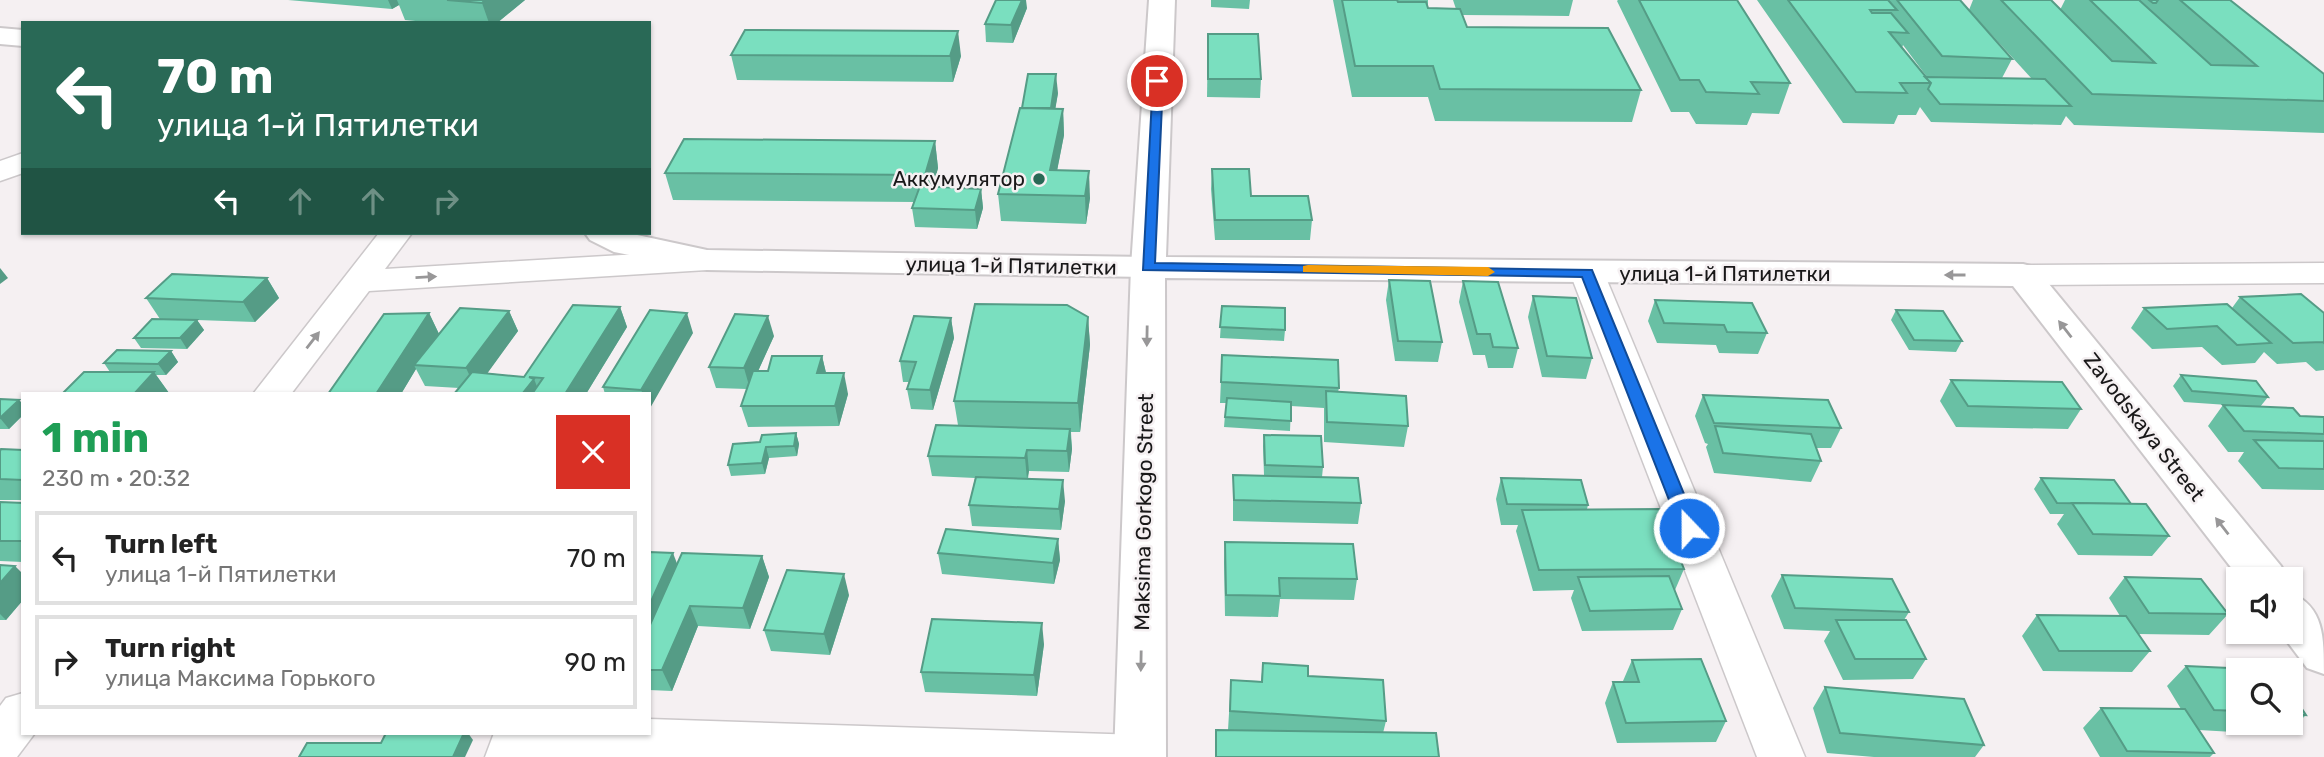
<!DOCTYPE html>
<html lang="en">
<head>
<meta charset="utf-8">
<style>
  :root { --surface:#fff; --page:#f2f2f2; --text:#222; --muted:#767676; --line:#e0e0e0 }
  body { margin:0; font-family:Rubik,sans-serif; background:var(--page); color:var(--text); height:100vh; display:flex; flex-direction:column; font-size:26px; white-space:nowrap }
  * { box-sizing:border-box; margin:0 }
  p { font-size:23px; color:var(--muted) }
  .icon { flex:none; width:38px; height:38px; fill:none; stroke:currentColor; stroke-width:2; stroke-linecap:round; stroke-linejoin:round }
  .map { position:relative; flex:1; overflow:hidden }
  .drawer { position:absolute; left:21px; top:392px; width:630px; height:343px; display:flex; flex-direction:column; background:var(--surface); border-radius:0px; box-shadow:0 2px 5px #0004 }
  .drawer>* { flex:none }
  .top-card { position:absolute; left:21px; top:21px; width:630px; height:214px; border-radius:0px; box-shadow:0 2px 5px #0004; background:#296956; color:#fff; overflow:hidden }
  .tools { position:absolute; left:2226px; top:567px; display:grid; gap:14px }
  .tools a { display:grid; place-items:center; width:77px; height:77px; border-radius:0px; background:var(--surface); box-shadow:0 2px 5px #0004; font-size:35px }
  .pin { position:absolute; display:grid; place-items:center; width:60px; height:60px; color:#fff; margin:-30px; border:4px solid #fff; border-radius:50%; box-shadow:0 2px 7px #0007 }
  .me { position:absolute; width:77px; margin:-38px; rotate:338deg; stroke-linejoin:round; filter:drop-shadow(0 0 5px #0008) }
  .turn { display:flex; align-items:center; gap:24px; height:147px; padding:0 21px; font-size:32px }
  .turn .icon { width:91px; height:91px; stroke-width:2.5 }
  .turn b { display:block; font-size:49px; line-height:60px }
  .lanes { display:flex; align-items:center; height:66px; padding:0 21px; background:#0003; justify-content:center; gap:35px; direction:ltr }
  .lanes .off { opacity:.35 }
  .round { display:grid; place-items:center; flex:none; width:74px; height:74px; border-radius:0px; background:var(--page) }
  .summary { display:flex; align-items:center; justify-content:space-between; height:119px; padding:0 21px }
  h1 { font-size:42px; font-weight:700; line-height:52px; color:#1e9e55 }
  ul { padding:0; list-style:none }
  li { display:flex; align-items:center; gap:21px; height:94px; margin:0 14px 10px; padding:0 7px; border:4px solid var(--line); border-radius:0px }
  li div { flex:1 }
  li b { display:block; font-size:26px }
  li em { font-style:normal }
  .map>svg:first-child { display:block }
  .lines { fill:none; stroke-linecap:round; stroke-linejoin:round }
  .minor-casing { stroke:#ccc8ca; stroke-width:3 }
  .tertiary-casing { stroke:#ccc8ca; stroke-width:4 }
  .secondary-casing { stroke:#ccc8ca; stroke-width:4 }
  .minor { fill:#fff; fill-rule:evenodd }
  .tertiary { fill:#fff; fill-rule:evenodd }
  .secondary { fill:#fff; fill-rule:evenodd }
  .wall { fill:#69c0a4; fill-rule:evenodd }
  .shaded-wall { fill:#559c86 }
  .building { fill:#7adfbf; stroke:#559c86; stroke-width:2 }
  .oneway { fill:#989798 }
  .route { fill:#1a73e8; stroke:#114b97; stroke-width:2 }
  .slow { fill:#f59e0b }
  .poi-dot { fill:#296956; stroke:#f5f0f2; stroke-width:2.5 }
  .labels { text-anchor:middle; stroke-width:5; stroke-linejoin:round; paint-order:stroke }
  .poi-label { font-size:21px; fill:#191819; stroke:#f5f0f2; text-anchor:end }
  .street-label { font-size:21px; fill:#191819; stroke:#f5f0f2 }
</style>
</head>
<body>
<div class="map">
<svg width="2324" height="757" viewBox="0 0 2324 757">
  <rect width="100%" height="100%" fill="#f5f0f2"/>
  <g class="lines">
    <g class="minor-casing">
      <g id="minor">
        <path d="M23,153V173L0,181V161Z"/>
        <path d="M379,233H412L385,269L707,250L719,253L723,260L719,267L707,270L369,291L291,394H253Z"/>
        <path d="M1587,263L1599,266L1604,273L1805,757H1757L1570,273L1575,266Z"/>
        <path d="M2324,263V283L2023,285L2011,282L2006,275L2011,268L2023,265Z"/>
        <path d="M23,693V733H35L17,757H0V706L6,698Z"/>
        <path d="M649,719L1140,735L1157,742L1164,757H485L494,733H649Z"/>
      </g>
    </g>
    <g class="tertiary-casing">
      <g id="tertiary">
        <path d="M0,28L23,30V46L0,44Z"/>
        <path d="M585,233H628L707,250L1148,257L1160,260L1165,267L1160,274L1148,277L707,270L614,252L590,240Z"/>
      </g>
    </g>
    <g class="secondary-casing">
      <g id="secondary">
        <path d="M1149,0H1175L1166,257L2023,264L2035,267L2281,566L2288,579H2240L2013,286L1165,278L1166,757H1114L1131,267Z"/>
        <path d="M2291,593C2324,607 2324,637 2324,674L2307,668L2280,632H2291Z"/>
      </g>
    </g>
    <use href="#minor" class="minor"/>
    <use href="#tertiary" class="tertiary"/>
    <use href="#secondary" class="secondary"/>
  </g>
  <g class="wall">
    <path d="M288,0H525L497,23H436L405,20L399,5L392,9Z"/>
    <path d="M1211,0H1250L1249,9L1211,7Z"/>
    <path d="M1333,0H1428V8L1456,9L1453,0H1573L1569,16L1462,15L1467,27L1641,90L1632,122L1435,121L1428,97H1352Z"/>
    <path d="M1618,0H1737L1790,83L1779,114L1752,113L1747,125L1696,124L1689,112H1671L1617,1Z"/>
    <path d="M1757,0H1960L2012,59L2002,78L2032,79L1969,10L1973,0H2051L2060,10L2065,0H2230L2324,74V133L2074,125L2066,116L2061,125L1931,122L1920,107L1916,115H1898L1894,124L1843,123ZM1903,45L1927,77H1925L1902,48Z"/>
    <path d="M1027,8L1013,43L986,42L985,24Z"/>
    <path d="M1208,34L1261,79L1260,98L1207,97Z"/>
    <path d="M731,55L961,56L953,82L737,80Z"/>
    <path d="M1058,93L1055,109H1063L1064,135L1057,170L1090,198L1086,224L1001,221L998,194L1022,108Z"/>
    <path d="M935,141L938,168L933,187L981,189L983,208L977,229L915,227L912,208L914,202L673,200L665,173Z"/>
    <path d="M1212,169L1251,196L1312,220L1310,240H1215L1211,189Z"/>
    <path d="M267,278L279,298L255,322L197,320L204,330L187,349L141,348L134,338L184,320L160,319L146,298Z"/>
    <path d="M1389,280L1442,342L1438,362L1395,361L1386,300Z"/>
    <path d="M1463,281L1518,348L1513,368H1488L1485,355H1473L1459,302Z"/>
    <path d="M1533,296L1592,358L1586,379L1542,377L1528,317Z"/>
    <path d="M2240,297L2324,313V370L2316,371L2306,362L2277,364L2264,352L2255,363L2222,365L2202,347L2152,349L2131,328L2144,308H2232Z"/>
    <path d="M1655,300L1767,333L1758,354L1719,353L1716,345L1657,343L1648,321Z"/>
    <path d="M1222,306L1285,330L1284,341L1220,338Z"/>
    <path d="M620,307L627,327L586,394H454L459,388L425,386L416,369L401,394H328L429,313L439,334L509,311L518,331L487,373L524,377Z"/>
    <path d="M1896,310L1962,341L1956,352L1909,350L1891,320Z"/>
    <path d="M1088,317L1090,345L1080,432H1071L1072,449L1069,472L1029,471L1028,479L1065,501L1061,530L972,526L969,505L975,478L932,476L928,456L958,425L954,401Z"/>
    <path d="M951,318L954,338L933,410L911,409L907,389L909,382H903L900,361Z"/>
    <path d="M693,333L649,394H605L603,387Z"/>
    <path d="M774,336L758,371H768L822,356L826,373L848,394L839,426L748,427L741,406L747,389L716,388L709,367Z"/>
    <path d="M171,351L178,362L166,375H156L169,393L168,394H62L110,372L104,363Z"/>
    <path d="M1222,355L1339,388L1338,392L1408,426L1404,447L1324,442V408L1291,406L1290,431L1224,427L1226,403H1220Z"/>
    <path d="M2181,375L2268,397L2260,407L2300,416L2324,417V490L2262,489L2238,461L2244,452H2228L2208,426L2223,405L2242,406L2184,402L2173,386Z"/>
    <path d="M1951,380L2081,409L2068,429L1956,427L1940,401Z"/>
    <path d="M1703,395L1841,428L1831,448H1816L1821,461L1811,482L1714,473L1706,447L1708,444L1705,443L1695,416Z"/>
    <path d="M0,399L23,404V415L9,429H0Z"/>
    <path d="M796,433L799,444L797,456L769,458L765,474L731,476L728,465L760,442Z"/>
    <path d="M1264,435L1323,467L1322,477L1361,503L1358,524L1233,521V475H1264L1263,446Z"/>
    <path d="M23,450V500H0V451Z"/>
    <path d="M1501,478L1588,505L1587,509L1684,569L1675,590H1674L1682,609L1673,630L1582,631L1571,598L1574,590L1533,591L1516,531L1518,525H1501L1496,499Z"/>
    <path d="M2041,478L2131,504L2169,536L2152,556L2078,555L2057,524L2064,514H2050L2034,489Z"/>
    <path d="M0,502L23,503V562L0,561Z"/>
    <path d="M1058,539L1060,560L1054,584L942,574L938,553Z"/>
    <path d="M1225,542L1357,579L1354,600L1280,599L1278,617L1225,616L1224,562Z"/>
    <path d="M649,552L677,564L762,556L769,577L750,629L698,626L672,691L649,690Z"/>
    <path d="M0,565L23,574V600L6,620H0Z"/>
    <path d="M1782,575L1909,612L1904,620L1926,659L1913,679L1843,680L1824,641L1830,631L1784,629L1771,596Z"/>
    <path d="M2125,577L2228,614L2209,635L2138,634L2150,651L2132,672L2043,671L2022,636L2037,615L2120,616L2109,598Z"/>
    <path d="M849,595L830,655L771,651L764,630Z"/>
    <path d="M1044,644L1037,696L925,692L921,672Z"/>
    <path d="M1632,660L1726,721L1716,742L1617,743L1605,703L1613,682H1624L1623,681Z"/>
    <path d="M1263,663L1308,676L1386,721L1383,733L1439,757H1215L1216,730H1228L1231,680L1261,681Z"/>
    <path d="M2186,666L2238,670V723H2291V692L2306,715L2285,735L2199,730L2214,753L2210,757H2100L2083,728L2101,708L2181,709L2167,686Z"/>
    <path d="M1825,687L1984,745L1975,757H1874L1827,753L1813,708Z"/>
  </g>
  <g class="shaded-wall">
    <path d="M388,0H397L399,5L392,9Z"/>
    <path d="M485,0H525L497,23H489L482,3Z"/>
    <path d="M1022,0H1026L1027,8L1013,43L1011,25Z"/>
    <path d="M958,31L961,56L953,82L950,56Z"/>
    <path d="M1056,74L1058,93L1051,135L1050,116Z"/>
    <path d="M1063,109L1064,135L1052,197L1050,170Z"/>
    <path d="M935,141L938,168L929,202L925,175Z"/>
    <path d="M1089,171L1090,198L1086,224L1085,196Z"/>
    <path d="M981,189L983,208L977,229L975,210Z"/>
    <path d="M0,268L8,278L0,284Z"/>
    <path d="M267,278L279,298L255,322L243,302Z"/>
    <path d="M620,307L627,327L586,394H565Z"/>
    <path d="M509,311L518,331L476,389L466,368Z"/>
    <path d="M429,313L439,334L414,365L416,369L401,394H376Z"/>
    <path d="M687,313L693,333L649,410V394H643L641,390Z"/>
    <path d="M768,316L774,336L750,389L744,368Z"/>
    <path d="M1088,317L1090,345L1080,432L1078,403Z"/>
    <path d="M951,318L954,338L933,410L930,390Z"/>
    <path d="M197,320L204,330L187,349L180,338Z"/>
    <path d="M171,351L178,362L166,375L158,364Z"/>
    <path d="M822,356L827,377L817,373Z"/>
    <path d="M154,372L169,393L168,394H134Z"/>
    <path d="M844,373L848,394L839,426L835,406Z"/>
    <path d="M534,379L540,394H522Z"/>
    <path d="M19,400L23,404V415L9,429L0,418Z"/>
    <path d="M1070,429L1072,449L1069,472L1067,451Z"/>
    <path d="M796,433L799,444L797,456L794,446Z"/>
    <path d="M766,447L769,458L765,474L762,463Z"/>
    <path d="M1027,450L1029,471L1027,479L1025,458Z"/>
    <path d="M1063,480L1065,501L1061,530L1059,509Z"/>
    <path d="M1058,539L1060,560L1054,584L1053,563Z"/>
    <path d="M673,553L681,574L649,647V606Z"/>
    <path d="M762,556L769,577L750,629L743,608Z"/>
    <path d="M15,566L23,574V600L6,620L0,614V583Z"/>
    <path d="M844,574L849,595L830,655L824,634Z"/>
    <path d="M690,606L698,626L672,691L662,670Z"/>
    <path d="M1042,623L1044,644L1037,696L1034,675Z"/>
    <path d="M464,733H468L473,740L465,757H453Z"/>
  </g>
  <g class="building">
    <path d="M447,0H485L482,3Z"/>
    <path d="M996,0H1022L1011,25L985,24Z"/>
    <path d="M1342,0H1397L1398,2H1426L1428,8L1460,9L1467,27L1608,28L1641,90L1440,89L1433,66H1355Z"/>
    <path d="M1639,0H1737L1790,83L1751,82L1759,94L1706,92L1699,80H1680Z"/>
    <path d="M1788,0H1888L1897,10H1870L1872,13H1891L1908,33L1889,32L1931,83H1900L1907,93L1856,92Z"/>
    <path d="M1897,0H1960L2012,59L1942,56Z"/>
    <path d="M2001,0H2051L2112,61L2155,63L2090,0H2139L2211,65L2257,66L2180,0H2230L2324,74V101L2092,94Z"/>
    <path d="M2149,0H2158L2156,3H2153Z"/>
    <path d="M745,30L958,31L950,56L731,55Z"/>
    <path d="M1208,34H1258L1261,79H1208Z"/>
    <path d="M1028,74H1056L1051,108H1022Z"/>
    <path d="M1925,77L2045,79L2071,106L1940,104L1928,89L1931,83Z"/>
    <path d="M1020,108L1063,109L1050,170L1089,171L1085,196L998,194Z"/>
    <path d="M684,139L935,141L925,175L665,173Z"/>
    <path d="M1212,169H1249L1251,196H1308L1312,220H1215Z"/>
    <path d="M920,186L981,189L975,210L912,208Z"/>
    <path d="M172,274L267,278L243,302L146,298Z"/>
    <path d="M1389,280L1430,281L1442,342L1398,341Z"/>
    <path d="M1463,281L1498,282L1518,348L1493,347L1490,334H1477Z"/>
    <path d="M2301,294L2324,313V343L2323,342L2293,343L2240,297Z"/>
    <path d="M1533,296L1576,298L1592,358L1547,356Z"/>
    <path d="M1655,300L1752,303L1767,333L1727,332L1724,325L1664,323Z"/>
    <path d="M975,304L1067,305L1088,317L1078,403L954,401Z"/>
    <path d="M2227,304L2271,343L2237,345L2217,326L2167,329L2144,308Z"/>
    <path d="M573,305L620,307L565,394H532L543,378L529,377L534,379L522,394H454L472,372L524,377Z"/>
    <path d="M1222,306L1285,308V330L1220,327Z"/>
    <path d="M460,308L509,311L466,368L414,365Z"/>
    <path d="M650,310L687,313L641,390L603,387Z"/>
    <path d="M1896,310L1943,311L1962,341L1914,340Z"/>
    <path d="M429,313L376,394H328L384,314Z"/>
    <path d="M735,314L768,316L744,368L709,367Z"/>
    <path d="M914,316L951,318L930,390L907,389L916,362L900,361Z"/>
    <path d="M152,319L197,320L180,338H134Z"/>
    <path d="M117,350L171,351L158,364L104,363Z"/>
    <path d="M1222,355L1338,360L1339,388L1221,382Z"/>
    <path d="M772,356H822L817,373H844L835,406H741L753,371H768Z"/>
    <path d="M84,372H154L134,394H62Z"/>
    <path d="M2181,375L2256,381L2268,397L2192,391Z"/>
    <path d="M1951,380L2062,382L2081,409L1968,406Z"/>
    <path d="M1326,391L1406,396L1408,426L1327,422Z"/>
    <path d="M1703,395L1828,400L1841,428L1714,423Z"/>
    <path d="M1227,398L1291,402V421L1225,417Z"/>
    <path d="M0,399L19,400L0,418Z"/>
    <path d="M2223,405L2293,408L2300,416L2324,417V434L2244,431Z"/>
    <path d="M936,425L1070,429L1067,451L1027,450L1025,458L928,456Z"/>
    <path d="M1715,426L1811,434L1821,461L1723,453Z"/>
    <path d="M796,433L794,446L766,447L762,463L728,465L733,444L760,442L762,435Z"/>
    <path d="M1264,435L1321,436L1323,467L1265,465Z"/>
    <path d="M2254,440L2324,441V469L2279,468Z"/>
    <path d="M1,449L23,450V480L0,479V451Z"/>
    <path d="M1233,475L1358,478L1361,503L1234,500Z"/>
    <path d="M976,477L1063,480L1059,509L969,505Z"/>
    <path d="M1501,478L1581,480L1588,505L1507,504Z"/>
    <path d="M2041,478L2114,480L2131,504L2057,503Z"/>
    <path d="M0,502L23,503V541H0Z"/>
    <path d="M2072,503L2146,504L2169,536L2093,534Z"/>
    <path d="M1660,509L1684,569L1539,570L1522,510Z"/>
    <path d="M946,529L1058,539L1053,563L938,553Z"/>
    <path d="M1225,542L1353,544L1357,579L1279,578L1280,596L1226,595Z"/>
    <path d="M649,552L673,553L649,606Z"/>
    <path d="M682,553L762,556L743,608L690,606L662,670H649V627Z"/>
    <path d="M0,565L15,566L0,583Z"/>
    <path d="M787,570L844,574L824,634L764,630Z"/>
    <path d="M1782,575L1892,579L1909,612L1795,608Z"/>
    <path d="M1669,576L1682,609L1590,611L1578,577Z"/>
    <path d="M2125,577L2201,579L2228,614L2149,613Z"/>
    <path d="M2037,615L2126,616L2150,651H2059Z"/>
    <path d="M932,619L1042,623L1034,675L921,672Z"/>
    <path d="M1836,620H1906L1926,659H1855Z"/>
    <path d="M1701,659L1726,721L1626,723L1613,682H1639L1632,660Z"/>
    <path d="M1263,663L1308,666V676L1383,680L1386,721L1230,711L1231,680L1262,682Z"/>
    <path d="M2186,666L2273,670H2238V711L2214,710Z"/>
    <path d="M1825,687L1964,699L1984,745L1840,733Z"/>
    <path d="M2291,692L2306,715L2291,714Z"/>
    <path d="M2101,708L2185,709L2214,753L2127,751Z"/>
    <path d="M1216,730L1436,733L1439,757H1216Z"/>
    <path d="M386,733H464L453,757H299L307,743H381Z"/>
  </g>
  <defs><path id="oneway-solid" d="M-6-.8H1V-3.2L6.5 0L1 3.2V.8H-6Z" transform="scale(1.75)"/></defs>
  <g class="oneway">
    <use href="#oneway-solid" transform="translate(1955 275) rotate(-180)"/>
    <use href="#oneway-solid" transform="translate(426 277) rotate(-3)"/>
    <use href="#oneway-solid" transform="translate(2065 329) rotate(-128)"/>
    <use href="#oneway-solid" transform="translate(1147 336) rotate(91)"/>
    <use href="#oneway-solid" transform="translate(313 340) rotate(-52)"/>
    <use href="#oneway-solid" transform="translate(2222 526) rotate(-128)"/>
    <use href="#oneway-solid" transform="translate(1141 661) rotate(91)"/>
  </g>
  <path class="route" d="M1153,79L1163,81L1155,263L1592,270L1698,528L1696,533H1683L1680,528L1582,277L1143,270Z"/>
  <path class="slow" d="M1308,265L1488,267L1495,272L1488,276L1303,272V266Z"/>
  <circle class="poi-dot" cx="1039" cy="179" r="7"/>
  <g class="labels">
    <g class="poi-label">
      <text x="1025" y="186">Аккумулятор</text>
    </g>
    <g class="street-label">
      <text transform="translate(1011 266) rotate(1)" y="7">улица 1-й Пятилетки</text>
      <text x="1725" y="281">улица 1-й Пятилетки</text>
      <text transform="translate(2144 427) rotate(52)" y="7">Zavodskaya Street</text>
      <text transform="translate(1144 512) rotate(-89)" y="7">Maksima Gorkogo Street</text>
    </g>
  </g>
</svg>
<div class="tools">
<a><svg class="icon" aria-label="sound" viewBox="0 0 24 24"><path d="M4 9h4l5-4v14l-5-4H4zM17 9q2 3 0 6"/></svg></a>
<a><svg class="icon" aria-label="search" viewBox="0 0 24 24"><circle cx="10" cy="10" r="6"/><path d="M15 15l6 6"/></svg></a>
</div>
<div class="pin" style="left:1157px;top:81px;background:#d93025"><svg class="icon" aria-label="arrive" viewBox="0 0 24 24"><path d="M6 21V4h12l-3 4 3 4H6"/></svg></div>
<svg class="me" style="left:1689px;top:528px" viewBox="-20 -20 40 40"><circle r="17" fill="#1a73e8" stroke="#fff" stroke-width="3"/><path d="M0-11L8 9 0 5-8 9z" fill="#fff"/></svg>
<div class="top-card">
<div class="turn"><svg class="icon" aria-label="left" viewBox="0 0 24 24"><path d="M17 20v-9H6M10 6l-5 5 5 5"/></svg><div><b>70 m</b>улица 1-й Пятилетки</div></div>
<div class="lanes"><svg class="icon" aria-label="left" viewBox="0 0 24 24"><path d="M17 20v-9H6M10 6l-5 5 5 5"/></svg><svg class="icon off" aria-label="ahead" viewBox="0 0 24 24"><path d="M12 20V5M6 11l6-6 6 6"/></svg><svg class="icon off" aria-label="ahead" viewBox="0 0 24 24"><path d="M12 20V5M6 11l6-6 6 6"/></svg><svg class="icon off" aria-label="right" viewBox="0 0 24 24"><path d="M7 20v-9h11M14 6l5 5-5 5"/></svg></div>
</div>
<section class="drawer">
<div class="summary"><div><h1>1 min</h1><p>230 m · 20:32</p></div><a class="round" style="background:#d93025;color:#fff"><svg class="icon" aria-label="close" viewBox="0 0 24 24"><path d="M6 6l12 12M18 6L6 18"/></svg></a></div>
<ul>
<li><svg class="icon" aria-label="left" viewBox="0 0 24 24"><path d="M17 20v-9H6M10 6l-5 5 5 5"/></svg><div><b>Turn left</b><p>улица 1-й Пятилетки</p></div><em>70 m</em></li>
<li><svg class="icon" aria-label="right" viewBox="0 0 24 24"><path d="M7 20v-9h11M14 6l5 5-5 5"/></svg><div><b>Turn right</b><p>улица Максима Горького</p></div><em>90 m</em></li>
</ul>
</section>
</div>
</body>
</html>
